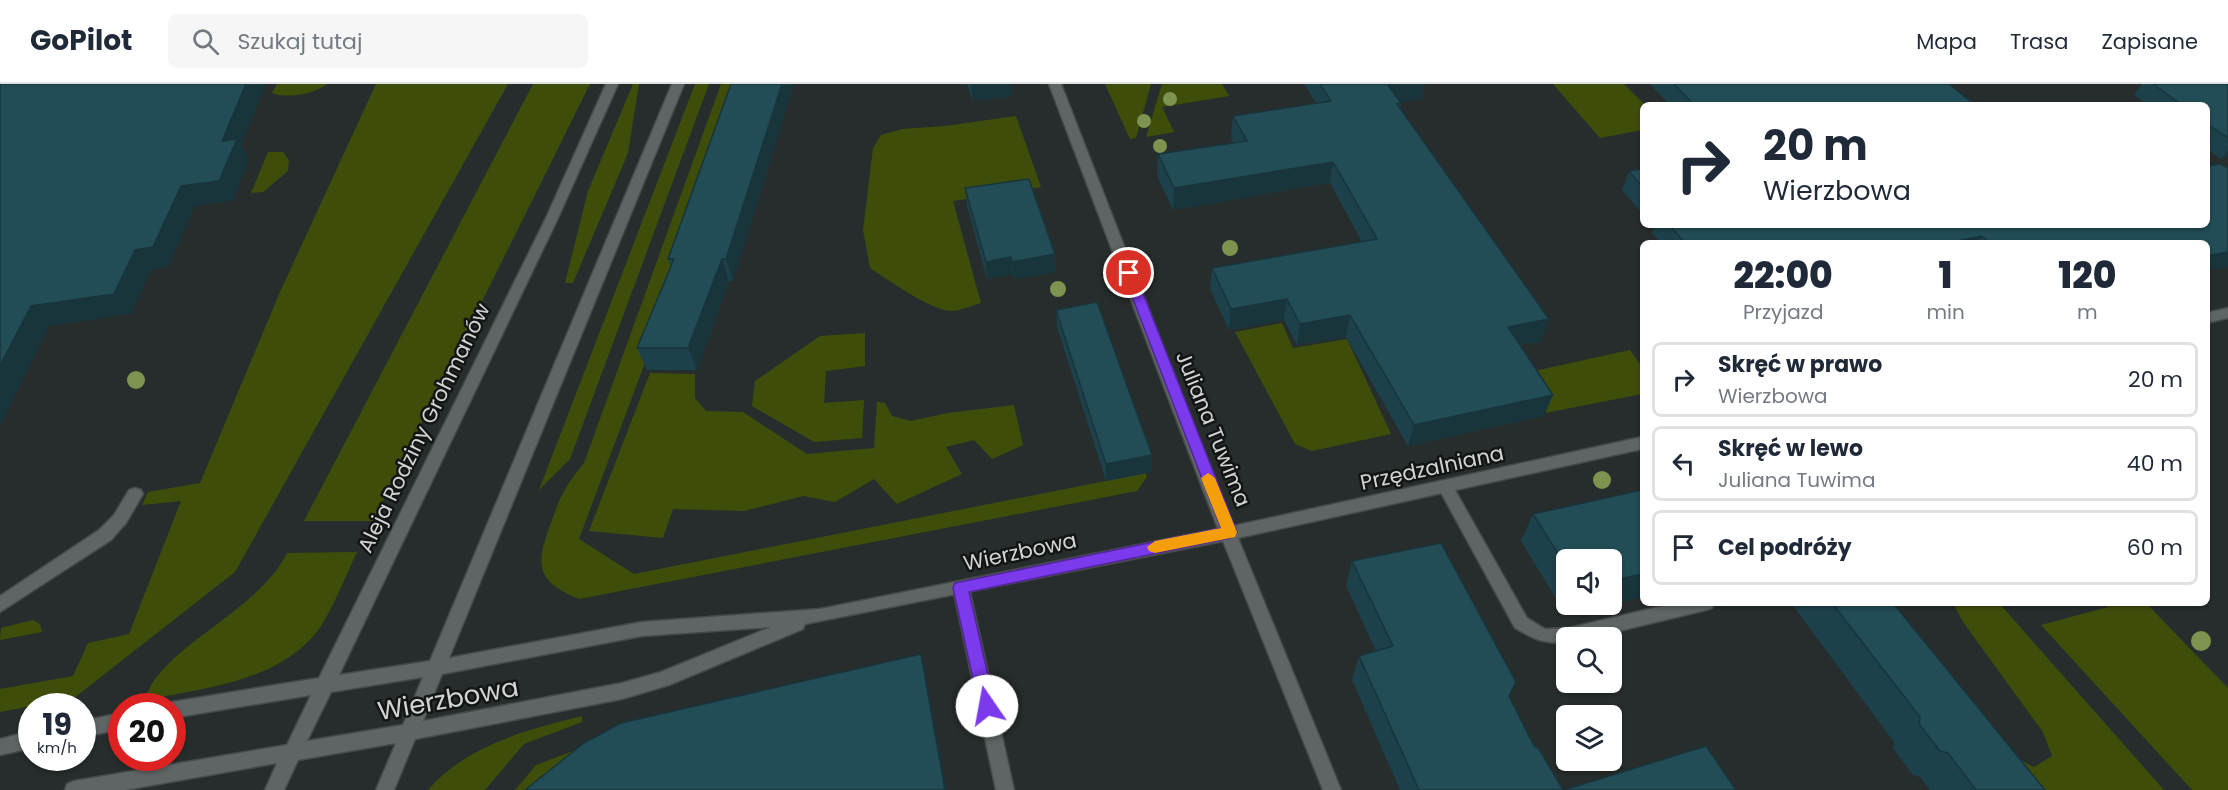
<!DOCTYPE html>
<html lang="pl">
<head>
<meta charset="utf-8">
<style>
  :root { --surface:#fff; --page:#f6f6f7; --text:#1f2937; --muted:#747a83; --line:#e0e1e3 }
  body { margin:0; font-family:Poppins,sans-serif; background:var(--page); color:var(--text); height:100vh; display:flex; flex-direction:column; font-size:22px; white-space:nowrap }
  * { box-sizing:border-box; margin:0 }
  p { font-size:20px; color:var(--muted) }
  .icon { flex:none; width:33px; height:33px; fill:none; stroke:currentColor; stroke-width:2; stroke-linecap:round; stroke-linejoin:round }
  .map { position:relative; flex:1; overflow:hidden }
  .panel { position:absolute; left:1640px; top:156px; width:570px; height:366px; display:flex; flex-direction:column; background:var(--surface); border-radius:9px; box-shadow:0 2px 4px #0004 }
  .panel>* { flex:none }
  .top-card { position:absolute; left:1640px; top:18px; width:570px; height:126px; border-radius:9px; box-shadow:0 2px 4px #0004; background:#fff; color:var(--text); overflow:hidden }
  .tools { position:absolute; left:1556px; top:465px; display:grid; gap:12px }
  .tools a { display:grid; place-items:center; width:66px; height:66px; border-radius:9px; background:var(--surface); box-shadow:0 2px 4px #0004; font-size:30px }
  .speed { position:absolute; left:18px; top:609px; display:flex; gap:12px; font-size:30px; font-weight:700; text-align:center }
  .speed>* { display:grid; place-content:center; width:78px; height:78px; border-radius:50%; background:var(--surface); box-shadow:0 2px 4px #0004; line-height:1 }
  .speed small { font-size:15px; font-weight:400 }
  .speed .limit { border:9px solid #d22; background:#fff; color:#111 }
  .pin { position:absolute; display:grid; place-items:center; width:51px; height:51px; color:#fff; margin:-26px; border:3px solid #fff; border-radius:50%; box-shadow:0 2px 6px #0007 }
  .me { position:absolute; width:66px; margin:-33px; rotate:348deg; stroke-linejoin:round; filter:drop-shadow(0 0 4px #0008) }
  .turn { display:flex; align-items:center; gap:21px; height:126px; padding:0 24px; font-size:27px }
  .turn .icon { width:78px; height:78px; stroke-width:2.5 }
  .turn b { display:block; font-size:42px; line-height:51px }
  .eta { display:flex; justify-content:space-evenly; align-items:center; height:102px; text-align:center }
  .eta b { font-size:36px; font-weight:800; line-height:42px }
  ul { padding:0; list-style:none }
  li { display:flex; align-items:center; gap:18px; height:75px; margin:0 12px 9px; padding:0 12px; border:3px solid var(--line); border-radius:9px }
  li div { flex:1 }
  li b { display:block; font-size:22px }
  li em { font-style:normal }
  header { display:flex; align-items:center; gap:36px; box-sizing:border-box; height:84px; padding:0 30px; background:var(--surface); border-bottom:2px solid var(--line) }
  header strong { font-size:28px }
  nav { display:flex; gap:33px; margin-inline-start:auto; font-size:21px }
  .search { width:420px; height:54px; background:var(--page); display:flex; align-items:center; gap:15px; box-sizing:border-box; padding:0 21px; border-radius:9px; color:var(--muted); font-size:22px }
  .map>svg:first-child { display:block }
  .green { fill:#3e4e0a }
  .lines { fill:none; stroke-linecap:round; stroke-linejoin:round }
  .lane-casing { stroke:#454a49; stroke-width:3 }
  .secondary-casing { stroke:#454a49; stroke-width:3 }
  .lane { fill:#5e6564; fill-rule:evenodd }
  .secondary { fill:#5e6564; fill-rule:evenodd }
  .tree { fill:#7e9350 }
  .wall { fill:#1d414a; fill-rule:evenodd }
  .shaded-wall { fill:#18353c }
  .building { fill:#224c56; stroke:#18353c; stroke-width:1.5 }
  .route { fill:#7c3aed; stroke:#51269a; stroke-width:1.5 }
  .slow { fill:#f59e0b }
  .labels { text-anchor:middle; stroke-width:5; stroke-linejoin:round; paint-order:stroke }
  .street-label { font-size:21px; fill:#d0d4d3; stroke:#121514 }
  .near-street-label { font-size:26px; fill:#d0d4d3; stroke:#121514 }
</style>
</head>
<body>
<header>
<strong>GoPilot</strong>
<div class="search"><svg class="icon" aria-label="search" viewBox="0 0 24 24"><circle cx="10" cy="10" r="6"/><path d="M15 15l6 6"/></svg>Szukaj tutaj</div>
<nav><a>Mapa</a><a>Trasa</a><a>Zapisane</a></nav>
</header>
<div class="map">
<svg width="2228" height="706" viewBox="0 0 2228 706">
  <rect width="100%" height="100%" fill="#272d2c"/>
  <g class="green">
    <path d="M277,0H327C314,10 288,15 272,9Z"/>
    <path d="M376,0H508L235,488L74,614L0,628V605L73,592L88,559L129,550L181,417L142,421L148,408L200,399L280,208Z"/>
    <path d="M533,0H590L373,437H304Z"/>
    <path d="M633,0H639L628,69L573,199H565L588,107Z"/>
    <path d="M695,0H709L570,375L539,406Z"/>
    <path d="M721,0H744L676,196L579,455L634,490L1146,389L1147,393L1137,407L579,515C534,497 536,479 551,439C560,412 566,401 584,379Z"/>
    <path d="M1105,0H1151L1136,54L1130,55Z"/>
    <path d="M1162,0H1222L1229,12L1162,23L1174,48L1146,53Z"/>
    <path d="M1553,0H1624L1645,21H1642V46L1600,54Z"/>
    <path d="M1016,32L1041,103L953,117L981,219C972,221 963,226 954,227C934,229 887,195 870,184L863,146L873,64L881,51L902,45L945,42Z"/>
    <path d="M268,68H283L289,76L288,87L263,108L251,109Z"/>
    <path d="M1282,239L1293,264L1347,255L1391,350L1312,367L1295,360L1235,248Z"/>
    <path d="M865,249V282L826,287L824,319L864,316L862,354L814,358L752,322L755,297L820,252Z"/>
    <path d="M1630,266L1642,283V310L1545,329L1520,290Z"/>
    <path d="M650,289L695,290V314L706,327L743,328L807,370L874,364L877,318L885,319L892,332L910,337L948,329L1014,321L1023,361L992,375L974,356L946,363L962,390L897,420L874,395L835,418L803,412L744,427L673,425L663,454L589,447Z"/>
    <path d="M357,468C346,491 336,517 323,539C286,597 206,604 145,616C159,563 257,530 287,469Z"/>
    <path d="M1953,519H1999L2164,706H2001L1993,662L2034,683L2052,672L2043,648L1963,538Z"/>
    <path d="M2105,519H2146L2228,604V706H2192L2041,541L2108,523Z"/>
    <path d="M33,536L40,540L42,548L0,556L1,544Z"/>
    <path d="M582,632V638L524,660L485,706H428C467,661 526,646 582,632Z"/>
    <path d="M641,641L578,706H515L536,681Z"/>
  </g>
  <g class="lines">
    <g class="lane-casing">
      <g id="lane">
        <path d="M1446,397L1451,399L1527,534L1545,545L1569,544L1675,519H1714L1712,524L1706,526L1590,554H1566V559C1542,559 1536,556 1515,544L1438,403L1441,399Z"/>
        <path d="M135,404L141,406L143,410L126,439L111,456L0,528V512L99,446L114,431L129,406Z"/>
        <path d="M961,497L967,499L969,504L1014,706H996L953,504L955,499Z"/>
      </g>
    </g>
    <g class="secondary-casing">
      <g id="secondary">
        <path d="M606,0H618L558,134L339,591L430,577L672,0H684L449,574L642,538L820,525L1218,445L1049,0H1061L1233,442L1642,353V365L1238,454L1341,706H1323L1223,457L805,540L803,545L669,601L622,615L415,655L394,706H376L396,659L298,676L284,706H265L277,679L125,706H65L67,700L74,697L287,661L311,611L172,634V622H165L172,618L319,594L546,134ZM771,543L661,588L622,599L423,637L442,590L642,552ZM423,593L403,641L307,657L331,608Z"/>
        <path d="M2228,224V234L2206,239V229Z"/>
        <path d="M122,629V645L82,653V637Z"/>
        <path d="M32,647V664L0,671V655Z"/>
      </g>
    </g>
    <use href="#lane" class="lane"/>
    <use href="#secondary" class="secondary"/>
  </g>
  <g class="tree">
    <circle cx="1170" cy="15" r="7"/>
    <circle cx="1144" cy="37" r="7"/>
    <circle cx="1160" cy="62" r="7"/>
    <circle cx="1230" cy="164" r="8"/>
    <circle cx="1058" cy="205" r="8"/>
    <circle cx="136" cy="296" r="9"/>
    <circle cx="1602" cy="396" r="9"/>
    <circle cx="2201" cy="557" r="10"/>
  </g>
  <g class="wall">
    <path d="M731,0H794L733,197H729L697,286H647L637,264L671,182L668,175Z"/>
    <path d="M967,0H1011L1012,12L973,17Z"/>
    <path d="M1304,0H1425L1422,15L1400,18L1401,19L1400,24L1541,257L1520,261L1544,332L1408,362L1346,253L1297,261L1284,236L1229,246L1210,205L1212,184L1362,158L1330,99L1173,126L1157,92L1158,70L1234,59L1231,53L1233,32L1316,19Z"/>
    <path d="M1650,0H1949L1975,21H1670Z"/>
    <path d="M2142,0H2228V73L2221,75L2206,64V21H2148L2134,11Z"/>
    <path d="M1642,85V129L1622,106L1629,87Z"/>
    <path d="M965,104L1055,170L1056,188L1014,195L1013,190L987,195L967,122Z"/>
    <path d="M1653,141H2206V159H1661L1652,149L1654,143Z"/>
    <path d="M1056,226L1152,371V388L1106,397L1057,243Z"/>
    <path d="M1642,406V513L1566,531L1521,457L1533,430ZM1566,476H1611V520H1566Z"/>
    <path d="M1352,477L1509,613L1534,662L1563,706H1400L1352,596L1359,572L1376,567L1346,502Z"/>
    <path d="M1791,519H1893L2045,706H1930L1920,693L1913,691L1893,664L1894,658Z"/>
  </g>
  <g class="shaded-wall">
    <path d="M246,0H266L241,62L249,75L233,117L195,122L168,183L151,186L131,230L49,242L0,342V282L31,222L135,166L181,102L222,57Z"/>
    <path d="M782,0H794L733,197L726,175Z"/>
    <path d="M971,0H1011L1012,12L973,17Z"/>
    <path d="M1387,0H1425L1422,15L1383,21Z"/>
    <path d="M2228,66V73L2221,75Z"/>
    <path d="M1333,78L1330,99L1173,126L1174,104Z"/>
    <path d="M1982,152L1977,159H1947Z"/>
    <path d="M2228,168V183L2206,187V172Z"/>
    <path d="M1055,170L1056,188L1014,195L1012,178Z"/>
    <path d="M1011,173L1013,190L987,195L986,178Z"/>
    <path d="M722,175L729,197L697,286L688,264Z"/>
    <path d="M1287,215L1284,236L1229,246L1231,225Z"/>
    <path d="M1350,231L1346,253L1297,261L1300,240Z"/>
    <path d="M1549,235L1541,257L1501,264L1508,243Z"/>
    <path d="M1553,311L1544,332L1408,362L1414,341Z"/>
    <path d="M1152,371V388L1106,397V380Z"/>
    <path d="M1642,490V513L1566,531L1572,520H1611V497Z"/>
    <path d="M921,570L927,598L947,706H945Z"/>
  </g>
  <g class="building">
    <path d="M0,0H246L222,57L237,55L219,97L181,102L153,163L135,166L114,210L31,222L0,282Z"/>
    <path d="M731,0H782L726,175H722L688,264H637L674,175H668Z"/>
    <path d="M1320,0H1387L1401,19L1397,20L1549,235L1508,243L1553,311L1414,341L1350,231L1300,240L1287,215L1231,225L1212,184L1377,155L1333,78L1174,104L1158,70L1247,57L1233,32L1331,17Z"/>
    <path d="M1674,0H1949L1975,21H1694Z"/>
    <path d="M2153,0H2228V54L2206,39V21H2182Z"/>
    <path d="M2221,80L2228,84V168L2206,172V159H1989L1982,152L1947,159H1685L1669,141H2206V82Z"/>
    <path d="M1642,85V102L1629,87Z"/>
    <path d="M1029,95L1055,170L1012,178L1011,173L986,178L965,104Z"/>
    <path d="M1097,218L1152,371L1106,380L1056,226Z"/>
    <path d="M1642,406V490L1611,497V476H1566V482L1533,430Z"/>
    <path d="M1441,459L1516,598L1509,612L1534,662L1539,665L1563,706H1419L1359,572L1393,562L1352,477Z"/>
    <path d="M1832,519H1893L2045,706H1976L1948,669L1940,667L1919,640L1920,633Z"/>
    <path d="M921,570L945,706H525L584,659L621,639Z"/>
    <path d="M1706,662L1736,706H1564Z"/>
  </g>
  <path class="route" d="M1129,185L1135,189L1237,448L1230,454L969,508L995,622L993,627L987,629L981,627L979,622L953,504L955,499L1221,444L1123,189Z"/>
  <path class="slow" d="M1208,389L1215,394L1237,448L1235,453L1155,469L1149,467L1147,463L1155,457L1221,444L1201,394Z"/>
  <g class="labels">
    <g class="street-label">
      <text transform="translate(424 344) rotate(-64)" y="7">Aleja Rodziny Grohmanów</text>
      <text transform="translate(1213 345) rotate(68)" y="7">Juliana Tuwima</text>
      <text transform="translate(1432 384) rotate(-12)" y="7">Przędzalniana</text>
      <text transform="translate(1020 468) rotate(-12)" y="7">Wierzbowa</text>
    </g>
    <g class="near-street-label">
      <text transform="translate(448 615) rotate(-10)" y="9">Wierzbowa</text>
    </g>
  </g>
</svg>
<div class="tools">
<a><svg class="icon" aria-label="sound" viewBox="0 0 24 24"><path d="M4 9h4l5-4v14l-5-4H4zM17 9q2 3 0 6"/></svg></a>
<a><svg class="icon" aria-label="search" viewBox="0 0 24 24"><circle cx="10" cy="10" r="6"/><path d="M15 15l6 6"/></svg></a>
<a><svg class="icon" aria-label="layers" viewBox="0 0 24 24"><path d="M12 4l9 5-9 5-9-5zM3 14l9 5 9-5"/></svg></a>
</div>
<div class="speed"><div>19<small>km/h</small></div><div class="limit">20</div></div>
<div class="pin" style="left:1129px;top:189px;background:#d93025"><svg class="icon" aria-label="arrive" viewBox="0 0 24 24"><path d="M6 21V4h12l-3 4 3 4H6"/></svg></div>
<svg class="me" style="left:987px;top:622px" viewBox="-20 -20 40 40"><circle r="19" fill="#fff"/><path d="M0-13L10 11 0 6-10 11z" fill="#7c3aed"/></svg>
<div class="top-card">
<div class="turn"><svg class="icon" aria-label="right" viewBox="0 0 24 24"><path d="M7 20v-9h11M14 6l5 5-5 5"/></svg><div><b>20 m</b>Wierzbowa</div></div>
</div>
<section class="panel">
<div class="eta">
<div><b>22:00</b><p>Przyjazd</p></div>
<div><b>1</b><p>min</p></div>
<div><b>120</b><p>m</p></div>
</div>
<ul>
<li><svg class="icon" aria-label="right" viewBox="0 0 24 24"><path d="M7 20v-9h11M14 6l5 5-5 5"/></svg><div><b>Skręć w prawo</b><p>Wierzbowa</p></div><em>20 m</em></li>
<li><svg class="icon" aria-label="left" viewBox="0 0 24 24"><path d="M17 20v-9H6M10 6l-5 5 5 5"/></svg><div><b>Skręć w lewo</b><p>Juliana Tuwima</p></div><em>40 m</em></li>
<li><svg class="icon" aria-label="arrive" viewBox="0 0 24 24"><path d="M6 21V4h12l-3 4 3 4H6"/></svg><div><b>Cel podróży</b></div><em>60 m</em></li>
</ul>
</section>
</div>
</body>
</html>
